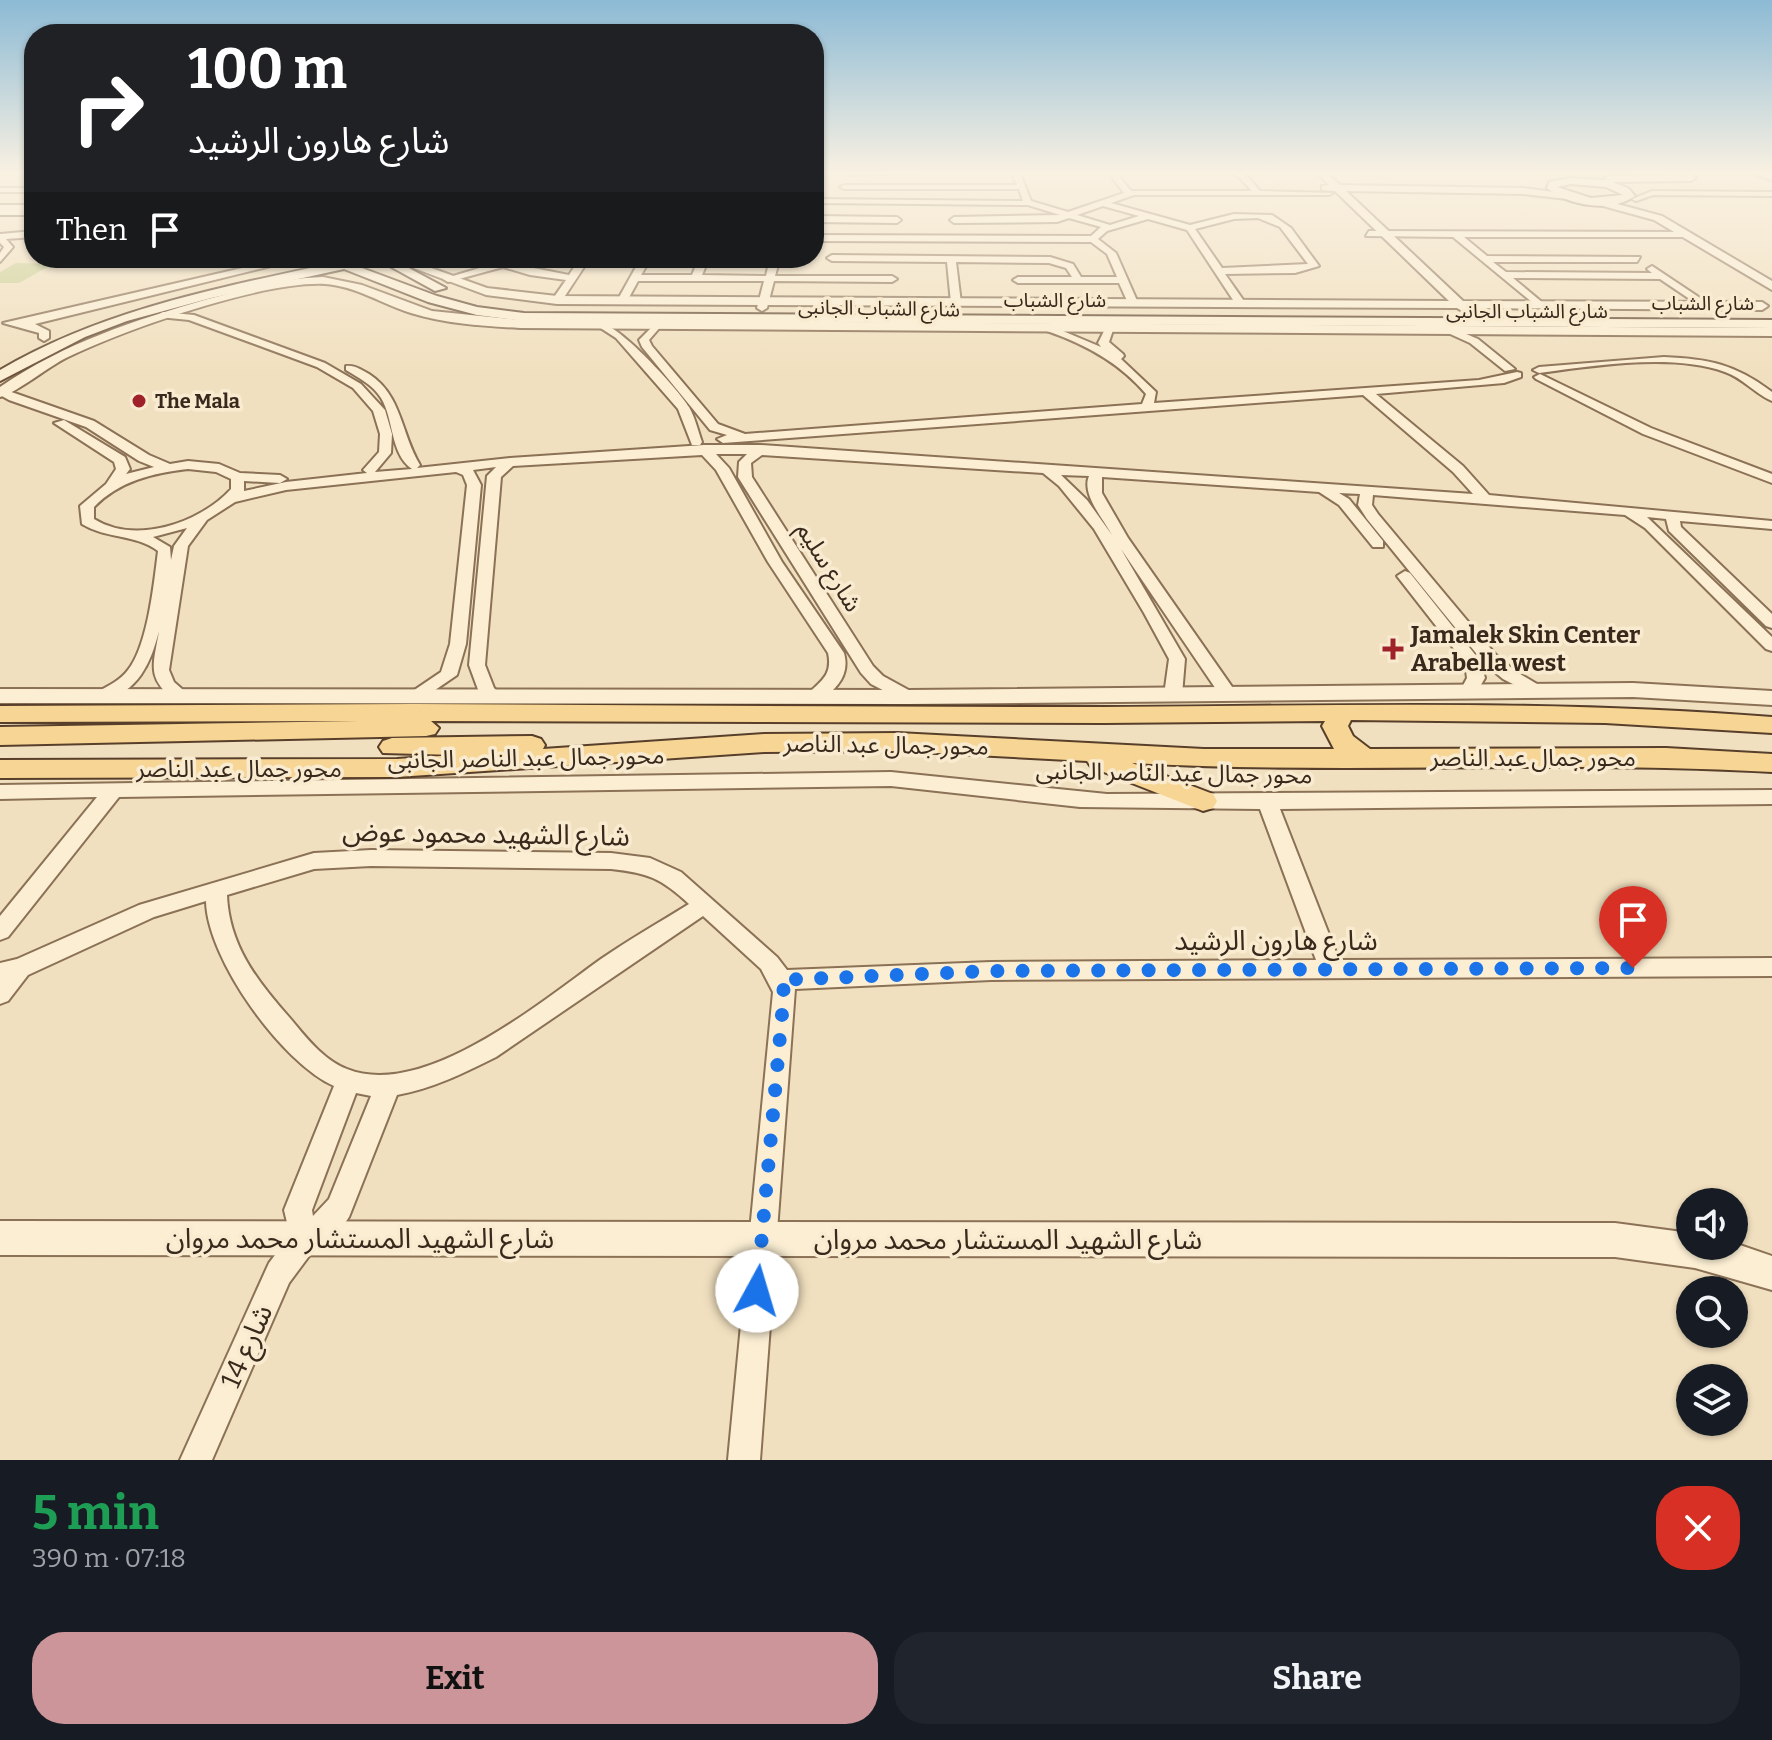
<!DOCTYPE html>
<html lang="en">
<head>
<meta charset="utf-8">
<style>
  :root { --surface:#171b24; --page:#20242c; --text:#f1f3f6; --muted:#9ea1a6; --accent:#cc9599 }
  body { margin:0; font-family:Bitter,"Noto Sans Arabic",serif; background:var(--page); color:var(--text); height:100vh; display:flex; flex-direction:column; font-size:30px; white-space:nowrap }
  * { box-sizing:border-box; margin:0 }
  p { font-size:26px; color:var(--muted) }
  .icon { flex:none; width:44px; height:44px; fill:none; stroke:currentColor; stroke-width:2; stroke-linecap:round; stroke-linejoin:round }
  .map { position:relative; height:1460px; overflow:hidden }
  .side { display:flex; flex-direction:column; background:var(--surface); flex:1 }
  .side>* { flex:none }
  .banner { position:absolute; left:24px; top:24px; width:800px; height:244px; border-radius:32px; box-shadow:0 2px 6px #0004; background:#202124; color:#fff; overflow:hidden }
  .tools { position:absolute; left:1676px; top:1188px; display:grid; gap:16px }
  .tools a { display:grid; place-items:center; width:72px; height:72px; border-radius:50%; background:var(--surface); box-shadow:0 2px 6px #0004; font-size:40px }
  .pin { position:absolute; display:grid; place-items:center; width:68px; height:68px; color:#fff; margin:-82px -34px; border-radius:50% 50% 50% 0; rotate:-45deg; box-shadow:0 0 8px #0007 }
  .pin .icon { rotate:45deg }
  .me { position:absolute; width:88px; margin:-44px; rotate:6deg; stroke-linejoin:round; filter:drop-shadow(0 0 6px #0008) }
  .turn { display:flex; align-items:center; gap:28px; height:168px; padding:0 32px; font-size:36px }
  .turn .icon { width:104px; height:104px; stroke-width:2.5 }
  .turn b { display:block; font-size:56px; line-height:68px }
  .then { display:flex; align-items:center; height:76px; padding:0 32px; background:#0003; gap:16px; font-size:30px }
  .round { display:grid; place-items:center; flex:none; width:84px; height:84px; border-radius:32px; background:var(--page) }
  .headline { display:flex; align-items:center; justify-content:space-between; height:136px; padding:0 32px }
  h1 { font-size:48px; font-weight:700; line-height:60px; color:#1e9e55 }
  .action { display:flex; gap:16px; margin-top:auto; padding:16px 32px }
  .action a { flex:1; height:92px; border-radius:32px; background:var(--accent); color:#111; font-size:32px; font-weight:700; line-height:92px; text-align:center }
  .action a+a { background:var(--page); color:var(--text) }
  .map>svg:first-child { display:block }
  .green { fill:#cacf93 }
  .cemetery { fill:#bfc393 }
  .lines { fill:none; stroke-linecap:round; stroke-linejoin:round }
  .minor-casing { stroke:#8b7156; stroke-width:4 }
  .tertiary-casing { stroke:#8b7156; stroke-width:4 }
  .secondary-casing { stroke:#6c523a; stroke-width:4 }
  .primary-casing { stroke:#583f2b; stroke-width:4 }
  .minor { fill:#fbeed3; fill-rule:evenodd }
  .tertiary { fill:#fbeed3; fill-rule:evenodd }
  .secondary { fill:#fbeed3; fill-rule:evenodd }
  .primary { fill:#f7d594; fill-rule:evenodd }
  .route { stroke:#1a73e8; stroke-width:14; stroke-dasharray:0 25.2 }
  .poi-dot { fill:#9e2227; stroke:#f8ebd0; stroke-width:3 }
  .labels { text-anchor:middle; stroke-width:7; stroke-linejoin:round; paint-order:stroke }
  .far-street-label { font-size:20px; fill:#39291c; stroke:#f8ebd0 }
  .far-poi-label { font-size:20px; font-weight:bold; fill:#39291c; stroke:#f8ebd0; text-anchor:start }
  .street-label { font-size:24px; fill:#39291c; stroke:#f8ebd0 }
  .poi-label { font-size:24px; font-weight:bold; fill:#39291c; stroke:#f8ebd0; text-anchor:start }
  .near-street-label { font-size:28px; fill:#39291c; stroke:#f8ebd0 }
</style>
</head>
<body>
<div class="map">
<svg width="1772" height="1460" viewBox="0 0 1772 1460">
  <rect width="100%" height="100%" fill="#f1e0bf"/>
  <path class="green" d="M16,263L53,264L19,283H0V272Z"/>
  <path class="cemetery" d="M1371,171H1670L1682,178L1374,174Z"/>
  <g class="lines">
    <g class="minor-casing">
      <g id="minor">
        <path d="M851,171H918L922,173L848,175Z"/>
        <path d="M1011,171H1019L1031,201L1068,212L1124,193L1113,179V171H1121V179L1131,191H1252L1239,177L1228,171C1245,170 1250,179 1260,191L1333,193L1329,195H1134L1111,203L1190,225L1234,214L1272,215L1291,228L1319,266L1295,273L1225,274L1246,304L1241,307L1237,306L1187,230L1148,219L1107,231L1098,239L1116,253L1138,303L1133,306L1128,303L1119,283H1018L1013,280L1018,277H1072L1066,268L1049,263L956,262L961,303L956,306L951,303L947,262L832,261L827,258L832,255L1050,257L1073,264L1081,277H1117L1107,254L1091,242L814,241V235L1091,236L1101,227L1069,218L1057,222L954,223L950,220L954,217L1060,215L1028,205L814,203V199L1023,201L1019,189H844L840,187L844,185H1017ZM1103,206L1139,216L1110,225L1077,215ZM1258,218L1280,227L1308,264L1222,268L1195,229L1234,219Z"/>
        <path d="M1751,171L1772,175V180L1752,173Z"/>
        <rect x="0" y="188" width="34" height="4"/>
        <path d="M1652,191L1772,192V196L1653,195L1636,201L1632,199Z"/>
        <path d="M814,216L897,217L901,220L897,223L814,222Z"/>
        <path d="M34,231V237L6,239L13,247L0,262V253L4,247L0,243V234Z"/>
        <path d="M1369,231L1686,232L1689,237H1464L1487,256L1640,257L1637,262H1493L1506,272L1652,273L1647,269L1652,266L1712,306L1703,308L1660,279L1513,278L1543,303V307L1539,308L1453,237L1366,236Z"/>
        <path d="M266,258H276L271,266L35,324L49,331V338L44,341L39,338V333L3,323L251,266L264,262Z"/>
        <path d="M479,258L503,261L529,258L513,264L569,275L580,258H590L561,302L557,303L552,300L566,280L530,275L503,267L448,282L443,279L493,264Z"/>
        <path d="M641,258H651L641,275H692L699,258H709L702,275L766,276L770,258H780L775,276H892L897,279L892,282L774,281L767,308L762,311L757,308L764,281H638L626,303H618L617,301Z"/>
        <path d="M163,312L194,315L325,363L361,384L385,410L392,434L391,453L375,472L412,469C390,454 394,419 381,398C373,385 359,378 346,370V366C355,365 361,370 369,374C402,395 401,434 420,465L417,468L510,458L704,445H761L1473,494L1453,472L1363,395L723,443L717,439L727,435L710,430L642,347L639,340L657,322L662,325L649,340L652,346L718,424L745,434L1142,404L1146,394C1120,363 1085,344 1047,331L1046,329L1051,326L1101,347L1098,343L1105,329L1114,327L1109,342L1123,354L1124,356L1121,359L1156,392L1154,403L1479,380L1517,372L1521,373V377L1504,383L1376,394L1463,466L1489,495L1772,521V529L1680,521L1681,527L1772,614V628L1766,626L1669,531L1666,519L1647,517L1772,637V651L1766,649L1645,528L1625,515L1373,495L1372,505L1378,514L1496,655L1515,671L1542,687L1545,691L1536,696L1503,679L1484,663L1367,519L1358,505L1360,494L1339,493L1349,499L1383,541V547H1373L1339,505L1319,492L1102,477V493L1128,538L1237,694L1234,698H1222L1121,549L1185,659L1182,695L1173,700L1164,695L1169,659L1144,613L1094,529L1059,486L1043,473L762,455L751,463L752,477L873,666L883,676L914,693L917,697L914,701L908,703L871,684L861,673L738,477L739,462L747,454H716L729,468L782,562L844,653C850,674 838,688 821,700H809L806,696C820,681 833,676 828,653L768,562L716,470L702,455L513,466L501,477L485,665L494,688L504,698L501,702H489L480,695L469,665L487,476L496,467L473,470L481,485L466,644L457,675L419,701H407L404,697L441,672L450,644L467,485L463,475L456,472L286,490L235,502L207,520L188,546L169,670L174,682L190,696L187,700H175C145,678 154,663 159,631C151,663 138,692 103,701L97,700L94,696L97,692C108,686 121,680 128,670C148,645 154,582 158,551C136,534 106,539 82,524L80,506L106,484L116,469L114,462L54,423L64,420L125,457L130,469L126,474L154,467L139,461L86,427L9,400L0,395V388L94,421L149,455L170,464L188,461L219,464L240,473L280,475L287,479L280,483L244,481V491L286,482L367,473L363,470L379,452L380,434L373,411L353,388L317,367L189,320L159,317L158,315ZM188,469L216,472L231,479V489C200,523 136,545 94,519V507C119,481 153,473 188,469ZM1061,475L1089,476C1081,494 1104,520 1112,535L1087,500ZM187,528L174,546L171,560L170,547L153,537Z"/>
        <path d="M599,323C617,322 678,389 689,407C695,417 698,431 702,442L700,445H692L678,409L616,338L599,327Z"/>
        <path d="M1452,328L1478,339L1515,369L1505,371L1470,343L1448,333L1447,331Z"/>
        <path d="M1664,357C1709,359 1735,364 1772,392V401C1755,394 1743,378 1725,372C1671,353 1595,366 1539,373L1533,370L1539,367Z"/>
        <path d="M1540,374L1651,428L1772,474V483L1643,434L1536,379L1534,377Z"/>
        <path d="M1405,571L1410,573L1481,662L1485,678L1475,695H1463L1460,691L1467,678L1465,663L1397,576Z"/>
        <path d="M891,772L1107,794L1772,790V804L1280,809L1339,960L1772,958V976L991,980L795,989L760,1460H728L773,992L761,969L703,916L496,1057C464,1073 432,1089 397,1095L349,1217L341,1229L315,1248L289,1283L212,1460H180L269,1263L290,1235L284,1210L334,1086C282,1063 207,959 206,901L154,917L28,975L8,1001L0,1004V963L17,959L139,905L314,853L371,850L611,853L650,858L681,872L777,957L787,970L991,962L1316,960L1260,809L1080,807L891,786L119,797L8,937L0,940V916L97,797L0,799V785ZM371,866L611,869C648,873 661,878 689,904C660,922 630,939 601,959C542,1001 424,1100 347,1069C323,1060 305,1036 289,1017C257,981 229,945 227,895L314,869ZM356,1093L371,1096L329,1199L313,1216L312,1210Z"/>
      </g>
    </g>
    <g class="tertiary-casing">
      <g id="tertiary">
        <path d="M1315,171H1324L1340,185L1523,188L1570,194L1567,199L1523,194L1346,191L1463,301L1762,302L1768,306L1762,310L1470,308L1464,312L1457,308L557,304L486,295L411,267L379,260L406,259L487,288L557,296L1449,301L1335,191L1322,190V186L1329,185Z"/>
        <path d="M1595,198L1662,216L1772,281V290L1654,220L1592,203Z"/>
        <rect x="0" y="205" width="34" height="6"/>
        <path d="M323,277L362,285L432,311L520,320L1772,328V336L520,328C483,326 447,324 411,313C382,304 356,286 325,284C262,281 126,329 68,357C47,367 20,391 0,397V387C64,343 135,320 208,299C246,289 284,278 323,277Z"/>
        <path d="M1633,683L1772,691V705L1633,697L908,704L0,703V689L908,690Z"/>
        <path d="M0,1221L1615,1223L1690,1233V1246H1734V1243L1772,1256V1290L1695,1268L1615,1257L0,1255Z"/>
      </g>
    </g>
    <g class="secondary-casing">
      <g id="secondary">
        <path d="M1674,171H1686L1696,178L1691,181L1612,182L1628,188L1635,196C1612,213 1568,206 1547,188L1549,182L1571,178L1604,180L1608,176L1679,175ZM1571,184L1606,187L1623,195L1591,198L1557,187Z"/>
        <rect x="0" y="209" width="34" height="6"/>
        <path d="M375,258H390L446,288L435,291Z"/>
        <path d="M343,261L437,296L477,307L524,313L1772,320V328L524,321L477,315L428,302L344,269L211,298L127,321L85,337L0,381V370C106,308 224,287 343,261Z"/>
      </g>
    </g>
    <g class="primary-casing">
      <path id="primary" d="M414,704C644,705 874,707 1103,707C1327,706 1549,699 1772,717V733L1605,723L1351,720L1348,726L1353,736L1370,749L1666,748L1772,754V772C1558,760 1345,775 1132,763L1213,794L1217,801L1213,808L1203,811L1091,767L1087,761L898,751L764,752L397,777L0,778V760L397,759L455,755L383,753L379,747L383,741L392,738L532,736L541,739L545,745L543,749L764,734L898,733L1204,749H1334L1322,726L1325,721L1104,723L431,721L439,728L435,734L426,736L0,745V727L359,721L0,722V706Z"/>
    </g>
    <use href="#minor" class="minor"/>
    <use href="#tertiary" class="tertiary"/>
    <use href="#secondary" class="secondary"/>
    <use href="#primary" class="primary"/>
  </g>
  <linearGradient id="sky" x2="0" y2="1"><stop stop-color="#8cbad5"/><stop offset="0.46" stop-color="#f9f1e2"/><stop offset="1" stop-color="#f9f1e2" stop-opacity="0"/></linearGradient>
  <rect width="1772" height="375" fill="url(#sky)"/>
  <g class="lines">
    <path class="route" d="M757,1291L784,992L781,980L991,971L1633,968"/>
  </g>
  <g class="poi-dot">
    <circle cx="139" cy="401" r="8"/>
    <path d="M1389 637h8v8h8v8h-8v8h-8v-8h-8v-8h8z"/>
  </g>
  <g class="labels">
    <g class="far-street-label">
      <text x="1055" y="307">شارع الشباب</text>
      <text x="1703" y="310">شارع الشباب</text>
      <text transform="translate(879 308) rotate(1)" y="7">شارع الشباب الجانبى</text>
      <text x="1527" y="318">شارع الشباب الجانبى</text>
    </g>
    <g class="far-poi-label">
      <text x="155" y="408">The Mala</text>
    </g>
    <g class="street-label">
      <text transform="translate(829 567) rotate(58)" y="8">شارع سليم</text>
      <text transform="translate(886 745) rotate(1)" y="8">محور جمال عبد الناصر</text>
      <text transform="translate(526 758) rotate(-1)" y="8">محور جمال عبد الناصر الجانبى</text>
      <text x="1533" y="766">محور جمال عبد الناصر</text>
      <text x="239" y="777">محور جمال عبد الناصر</text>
      <text transform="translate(1174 773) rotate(1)" y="8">محور جمال عبد الناصر الجانبى</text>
    </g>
    <g class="poi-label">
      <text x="1411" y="643">Jamalek Skin Center<tspan x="1411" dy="28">Arabella west</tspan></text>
    </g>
    <g class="near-street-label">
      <text transform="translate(486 833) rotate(1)" y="10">شارع الشهيد محمود عوض</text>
      <text x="1276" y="950">شارع هارون الرشيد</text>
      <text x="360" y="1248">شارع الشهيد المستشار محمد مروان</text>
      <text x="1008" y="1249">شارع الشهيد المستشار محمد مروان</text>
      <text transform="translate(246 1346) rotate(-66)" y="10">شارع 14</text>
    </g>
  </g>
</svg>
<div class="tools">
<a><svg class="icon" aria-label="sound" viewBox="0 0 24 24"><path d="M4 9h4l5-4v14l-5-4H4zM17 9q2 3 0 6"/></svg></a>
<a><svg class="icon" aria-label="search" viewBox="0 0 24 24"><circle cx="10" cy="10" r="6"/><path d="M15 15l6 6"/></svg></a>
<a><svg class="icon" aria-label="layers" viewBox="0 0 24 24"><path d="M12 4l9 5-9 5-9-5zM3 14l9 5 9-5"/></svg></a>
</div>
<div class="pin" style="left:1633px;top:968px;background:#d93025"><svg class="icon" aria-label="arrive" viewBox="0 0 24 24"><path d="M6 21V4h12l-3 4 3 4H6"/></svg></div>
<svg class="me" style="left:757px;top:1291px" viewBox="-20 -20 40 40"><circle r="19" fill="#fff"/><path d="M0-13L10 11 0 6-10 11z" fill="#1a73e8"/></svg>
<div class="banner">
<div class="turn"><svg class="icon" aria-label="right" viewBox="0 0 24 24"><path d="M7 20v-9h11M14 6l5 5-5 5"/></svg><div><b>100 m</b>شارع هارون الرشيد</div></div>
<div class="then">Then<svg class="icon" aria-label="arrive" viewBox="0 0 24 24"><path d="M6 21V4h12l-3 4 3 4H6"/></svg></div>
</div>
</div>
<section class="side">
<div class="headline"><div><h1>5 min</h1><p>390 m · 07:18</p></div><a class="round" style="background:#d93025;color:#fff"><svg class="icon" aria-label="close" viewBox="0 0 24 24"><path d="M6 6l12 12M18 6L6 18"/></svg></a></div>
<div class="action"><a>Exit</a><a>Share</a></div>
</section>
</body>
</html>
